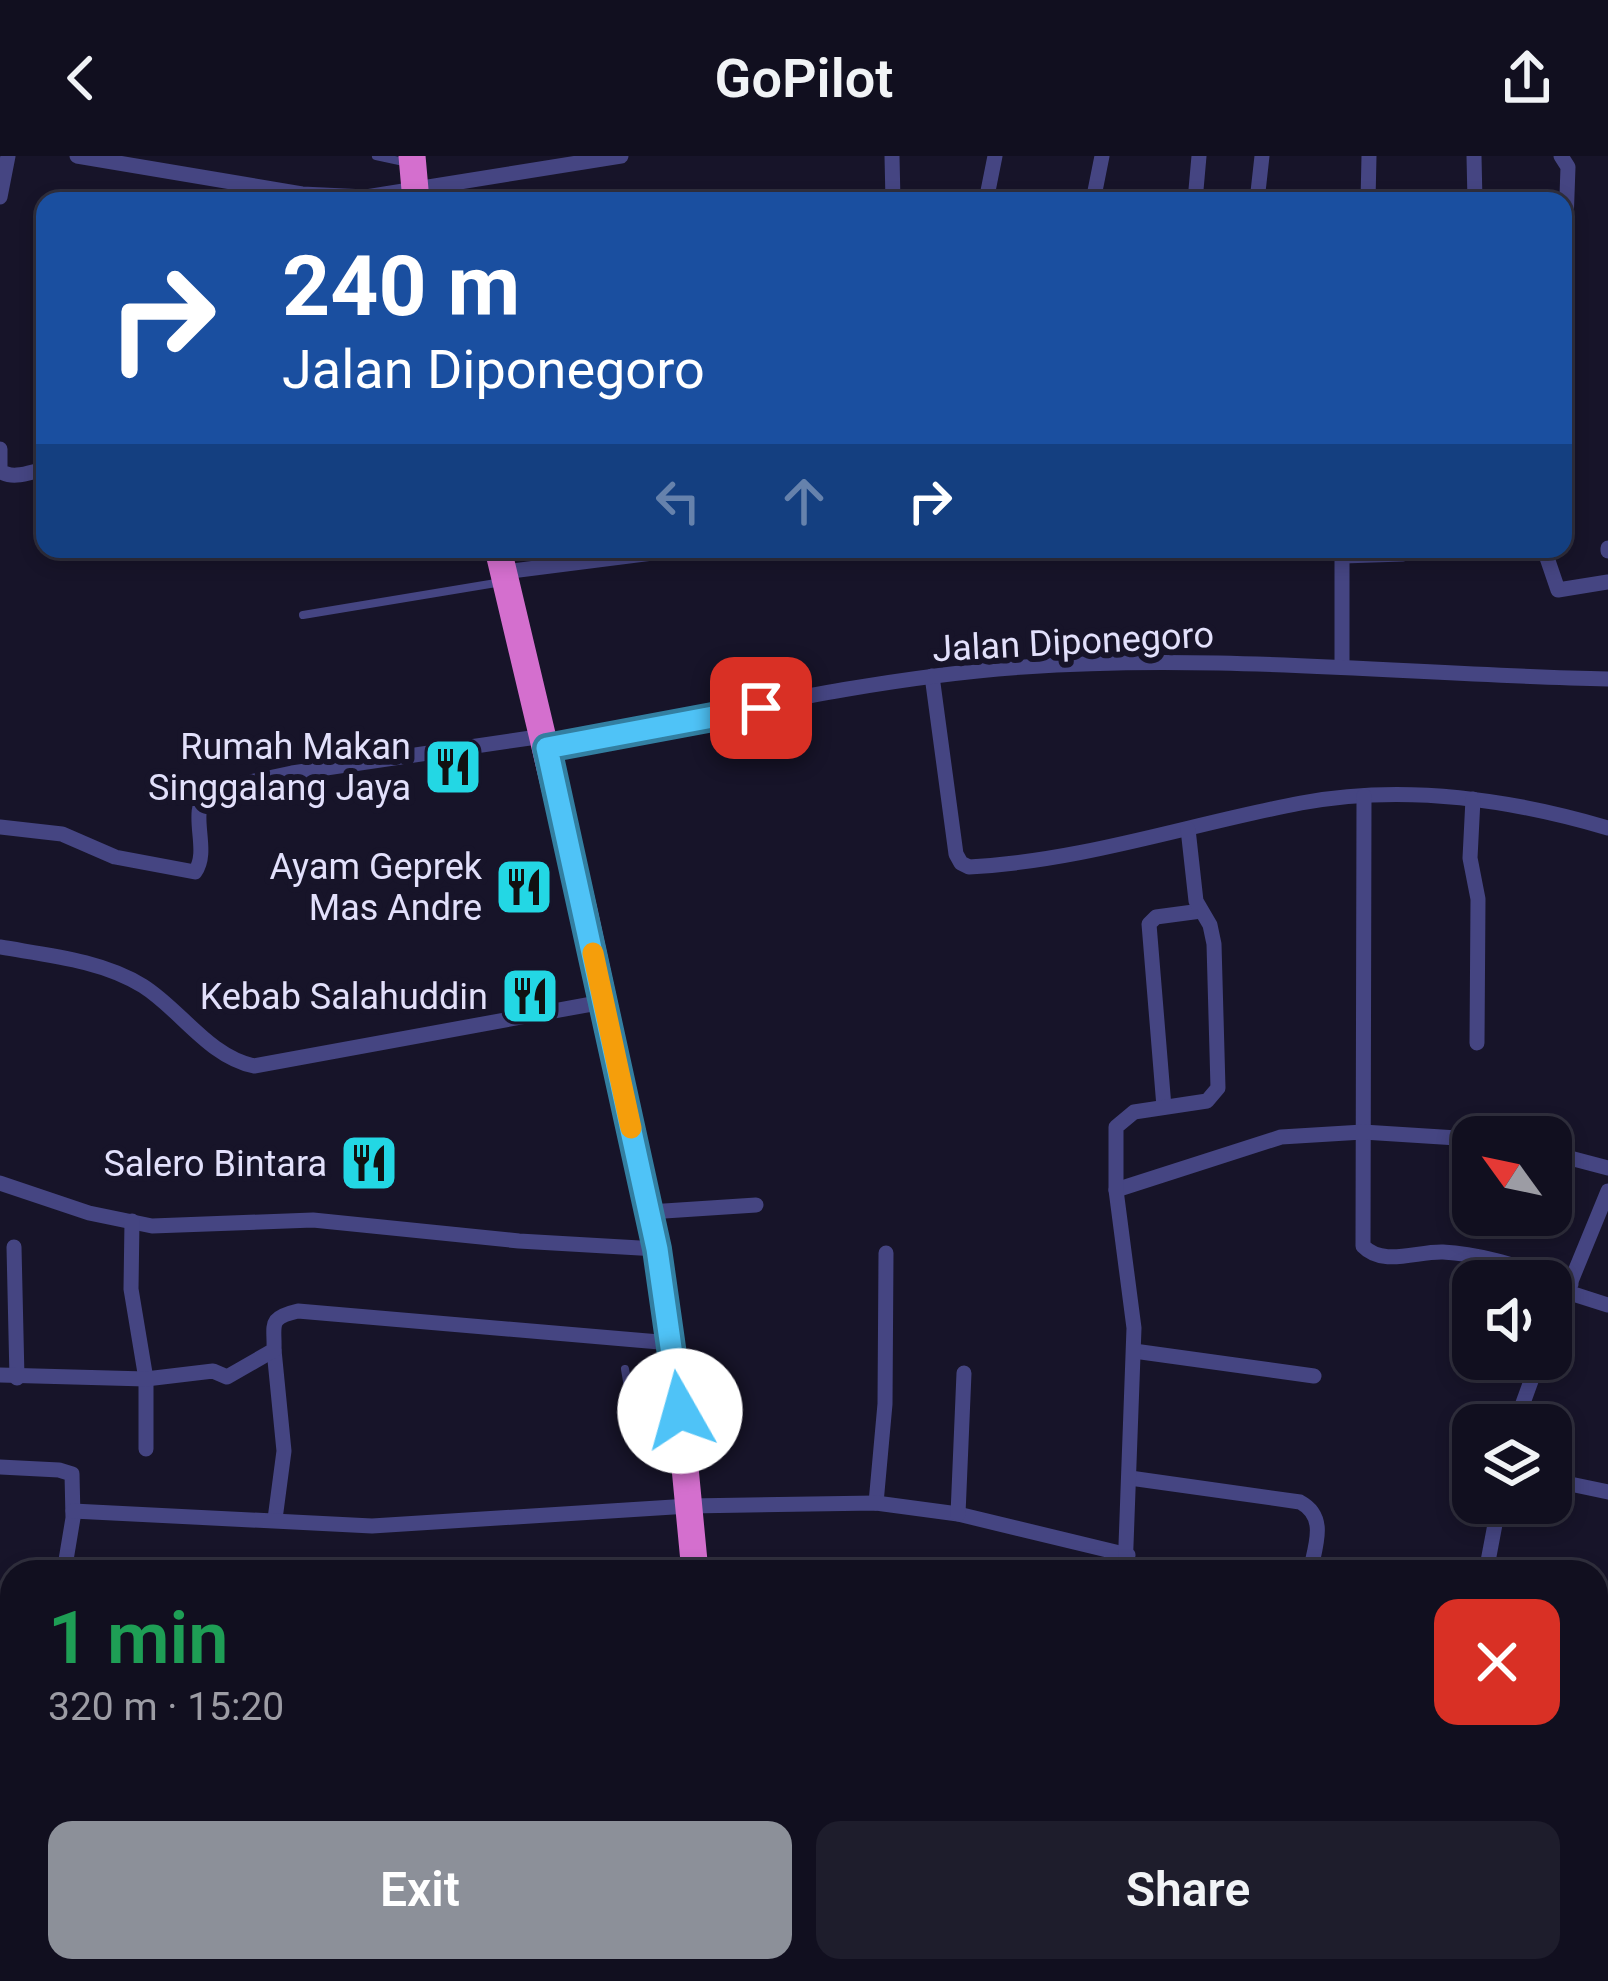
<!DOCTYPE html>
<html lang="en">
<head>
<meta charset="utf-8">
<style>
  :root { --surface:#110f1f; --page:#1e1d2c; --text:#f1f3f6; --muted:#9c9ca4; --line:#302f3d; --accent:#8c9099 }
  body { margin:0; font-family:Roboto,sans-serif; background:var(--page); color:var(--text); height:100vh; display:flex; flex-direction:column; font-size:45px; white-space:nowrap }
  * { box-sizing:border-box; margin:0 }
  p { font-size:39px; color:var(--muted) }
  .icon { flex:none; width:66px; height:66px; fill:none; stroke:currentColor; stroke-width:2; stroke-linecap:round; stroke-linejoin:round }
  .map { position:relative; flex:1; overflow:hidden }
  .sheet { position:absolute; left:0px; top:1404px; width:1608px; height:423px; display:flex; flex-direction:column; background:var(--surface); border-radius:36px 36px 0 0; box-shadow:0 6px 18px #0003,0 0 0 3px var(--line) }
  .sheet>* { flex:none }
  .guide { position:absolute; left:36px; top:36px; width:1536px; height:366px; border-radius:24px; box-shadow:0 6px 18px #0003,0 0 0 3px var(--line); background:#1a4fa0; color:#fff; overflow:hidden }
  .needle { width:78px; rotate:303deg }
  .buttons { position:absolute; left:1452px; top:960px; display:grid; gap:24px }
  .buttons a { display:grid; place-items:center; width:120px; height:120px; border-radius:24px; background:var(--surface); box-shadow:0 6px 18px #0003,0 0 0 3px var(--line); font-size:60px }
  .pin { position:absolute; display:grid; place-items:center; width:102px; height:102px; color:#fff; margin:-51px; border-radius:24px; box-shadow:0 6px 18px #0006 }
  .me { position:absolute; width:132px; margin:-66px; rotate:353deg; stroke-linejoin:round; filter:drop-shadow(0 0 9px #0008) }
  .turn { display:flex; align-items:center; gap:42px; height:252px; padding:0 48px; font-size:54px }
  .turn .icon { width:156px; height:156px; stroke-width:2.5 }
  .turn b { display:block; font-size:84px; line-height:102px }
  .lanes { display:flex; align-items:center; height:114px; padding:0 48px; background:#0003; justify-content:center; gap:60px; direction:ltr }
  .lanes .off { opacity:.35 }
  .round { display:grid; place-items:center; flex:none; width:126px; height:126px; border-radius:24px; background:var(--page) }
  .head { display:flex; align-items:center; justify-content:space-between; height:204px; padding:0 48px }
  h1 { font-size:72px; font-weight:600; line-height:90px; color:#1e9e55 }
  .action { display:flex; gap:24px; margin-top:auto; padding:24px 48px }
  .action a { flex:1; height:138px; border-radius:24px; background:var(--accent); color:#fff; font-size:48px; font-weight:600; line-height:138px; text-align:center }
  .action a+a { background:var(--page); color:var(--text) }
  header { display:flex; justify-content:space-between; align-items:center; height:156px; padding:0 48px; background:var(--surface); font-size:54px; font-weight:600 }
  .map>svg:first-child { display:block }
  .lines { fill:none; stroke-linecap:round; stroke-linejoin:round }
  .service { stroke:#454582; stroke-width:8 }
  .minor { stroke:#454582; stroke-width:15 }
  .trunk { stroke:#d46fce; stroke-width:27 }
  .route-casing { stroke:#337fa1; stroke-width:30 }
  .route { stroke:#4fc3f7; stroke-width:21 }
  .slow { stroke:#f59e0b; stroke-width:21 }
  .labels { text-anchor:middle; stroke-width:12; stroke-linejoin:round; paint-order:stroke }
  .street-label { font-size:36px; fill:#e2e0fb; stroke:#171429 }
  .poi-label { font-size:36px; fill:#e2e0fb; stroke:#171429; text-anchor:end }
</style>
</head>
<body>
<header><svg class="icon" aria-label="back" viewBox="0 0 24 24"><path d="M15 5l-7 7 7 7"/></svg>GoPilot<svg class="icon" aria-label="share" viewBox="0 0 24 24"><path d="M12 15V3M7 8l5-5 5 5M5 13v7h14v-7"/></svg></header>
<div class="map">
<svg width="1608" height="1825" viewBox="0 0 1608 1825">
  <rect width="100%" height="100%" fill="#171429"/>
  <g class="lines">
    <g class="service">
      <path d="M376,0L404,6"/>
      <path d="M303,459L502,426"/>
      <path d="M625,1213L637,1286"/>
      <path d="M632,1253L672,1255"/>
      <path d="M438,1825L452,1820L486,1825"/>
    </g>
    <g class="minor">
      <path d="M77,0L302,38L366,41L621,0"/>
      <path d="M892,0L893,45"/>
      <path d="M1474,0L1475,45"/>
      <path d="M1561,0L1568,11L1564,123"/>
      <path d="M0,41L8,0"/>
      <path d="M986,45L995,0"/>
      <path d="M1093,45L1102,0"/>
      <path d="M1195,45L1199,0"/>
      <path d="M1257,45L1262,0"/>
      <path d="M1368,45L1369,0"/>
      <path d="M0,293V315C13,324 30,316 45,313"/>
      <path d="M1608,392V395"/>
      <path d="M1544,393L1558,434L1608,426"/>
      <path d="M1343,400L1403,398L1417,393"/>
      <path d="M504,416L684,393"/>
      <path d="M1342,511V393"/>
      <path d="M932,520L956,698L961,707L969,711C1083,705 1190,668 1301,647C1403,628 1510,643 1608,672"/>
      <path d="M547,592C705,562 864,522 1024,511C1218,497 1414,519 1608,523"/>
      <path d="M1364,640L1363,1090C1383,1111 1417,1095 1443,1096C1487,1098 1529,1115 1571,1128"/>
      <path d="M1473,643L1470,702L1478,743L1477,887"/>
      <path d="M0,671L62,678L115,701L195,716C211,693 187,657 208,635L292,617L544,580"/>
      <path d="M0,791C46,799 102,804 143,830C181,854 208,900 254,910L603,846"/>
      <path d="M1164,951L1149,768L1156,761L1201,755"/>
      <path d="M1551,997L1608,1012"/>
      <path d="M0,1027L89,1057L152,1070L313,1064L519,1085L657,1093"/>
      <path d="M1116,1034L1281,981L1363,976L1473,983"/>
      <path d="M649,1056L756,1049"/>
      <path d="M132,1065L131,1133L146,1223V1293"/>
      <path d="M14,1091L17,1222"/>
      <path d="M1567,1136L1608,1149"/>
      <path d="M1551,1174L1608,1035"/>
      <path d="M274,1194L284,1295L275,1363"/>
      <path d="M1134,1195L1314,1220"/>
      <path d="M0,1219L146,1223L213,1215L227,1221L274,1194C275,1169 267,1162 298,1155L671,1187"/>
      <path d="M1515,1269L1539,1203"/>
      <path d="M0,1311L59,1314L72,1318L73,1362L64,1416"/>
      <path d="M1130,1322L1300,1346C1328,1361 1315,1390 1310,1416"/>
      <path d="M1551,1324L1608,1336"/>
      <path d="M876,1347L885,1248L886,1097"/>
      <path d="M73,1355L372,1370L689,1350L876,1347L958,1358L1128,1399"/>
      <path d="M958,1358L964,1217"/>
      <path d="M1125,1416L1134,1172L1116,1034V971L1134,956L1207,945L1218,932L1214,788L1210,769L1196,745L1188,673"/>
      <path d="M1486,1416L1499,1347"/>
      <path d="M1596,1561L1608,1565"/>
      <path d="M1596,1731L1608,1736"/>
      <path d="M1357,1815L1393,1825"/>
      <path d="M162,1816L215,1825"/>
      <path d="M16,1819L17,1815"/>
      <path d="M262,1825L270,1815"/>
      <path d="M1543,1825H1564"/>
    </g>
    <g class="trunk">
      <path d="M412,0L416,45"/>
      <path d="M498,393L584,755L657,1093L677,1228L695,1416"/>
      <path d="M709,1825L710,1815"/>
    </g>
  </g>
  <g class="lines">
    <g class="route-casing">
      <path id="route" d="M680,1255L657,1093L547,592L761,552"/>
    </g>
    <use href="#route" class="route"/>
    <path class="slow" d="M593,797L631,972"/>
  </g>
  <defs>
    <g id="restaurant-square" transform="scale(3)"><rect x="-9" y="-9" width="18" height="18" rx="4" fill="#23d7e4" stroke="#171429"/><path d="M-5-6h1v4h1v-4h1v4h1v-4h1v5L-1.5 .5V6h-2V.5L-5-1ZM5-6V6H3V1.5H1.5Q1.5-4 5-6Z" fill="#111"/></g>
  </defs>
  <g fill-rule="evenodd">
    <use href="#restaurant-square" x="453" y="611"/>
    <use href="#restaurant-square" x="524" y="731"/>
    <use href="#restaurant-square" x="530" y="840"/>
    <use href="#restaurant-square" x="369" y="1007"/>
  </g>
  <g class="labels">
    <g class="street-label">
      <text transform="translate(1073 485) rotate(-3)" y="13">Jalan Diponegoro</text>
    </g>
    <g class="poi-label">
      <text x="411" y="603">Rumah Makan<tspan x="411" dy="41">Singgalang Jaya</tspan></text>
      <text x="482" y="723">Ayam Geprek<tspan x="482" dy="41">Mas Andre</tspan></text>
      <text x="488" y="853">Kebab Salahuddin</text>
      <text x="327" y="1020">Salero Bintara</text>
    </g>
  </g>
</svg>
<div class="buttons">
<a><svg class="needle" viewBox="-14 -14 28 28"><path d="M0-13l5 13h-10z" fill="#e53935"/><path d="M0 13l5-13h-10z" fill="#9c9ca4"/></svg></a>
<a><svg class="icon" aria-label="sound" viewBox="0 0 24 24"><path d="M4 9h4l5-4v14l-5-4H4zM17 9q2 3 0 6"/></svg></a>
<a><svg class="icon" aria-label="layers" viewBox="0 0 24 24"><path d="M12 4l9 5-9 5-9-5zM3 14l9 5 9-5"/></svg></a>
</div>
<div class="pin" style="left:761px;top:552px;background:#d93025"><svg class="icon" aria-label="arrive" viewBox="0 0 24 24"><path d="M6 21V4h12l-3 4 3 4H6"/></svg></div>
<svg class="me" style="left:680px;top:1255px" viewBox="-20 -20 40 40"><circle r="19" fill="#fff"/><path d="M0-13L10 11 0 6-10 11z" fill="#4fc3f7"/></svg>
<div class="guide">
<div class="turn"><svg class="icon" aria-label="right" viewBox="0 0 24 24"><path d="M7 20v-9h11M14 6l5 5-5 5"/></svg><div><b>240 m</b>Jalan Diponegoro</div></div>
<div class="lanes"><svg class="icon off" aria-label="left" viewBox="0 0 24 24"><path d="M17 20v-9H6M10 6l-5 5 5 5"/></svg><svg class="icon off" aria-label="ahead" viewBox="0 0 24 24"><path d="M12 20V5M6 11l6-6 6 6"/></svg><svg class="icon" aria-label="right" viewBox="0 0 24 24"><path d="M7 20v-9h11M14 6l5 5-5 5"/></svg></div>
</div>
<section class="sheet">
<div class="head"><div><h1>1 min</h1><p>320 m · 15:20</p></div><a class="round" style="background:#d93025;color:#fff"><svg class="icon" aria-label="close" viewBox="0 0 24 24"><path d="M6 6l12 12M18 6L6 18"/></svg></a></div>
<div class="action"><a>Exit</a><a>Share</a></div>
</section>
</div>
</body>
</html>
